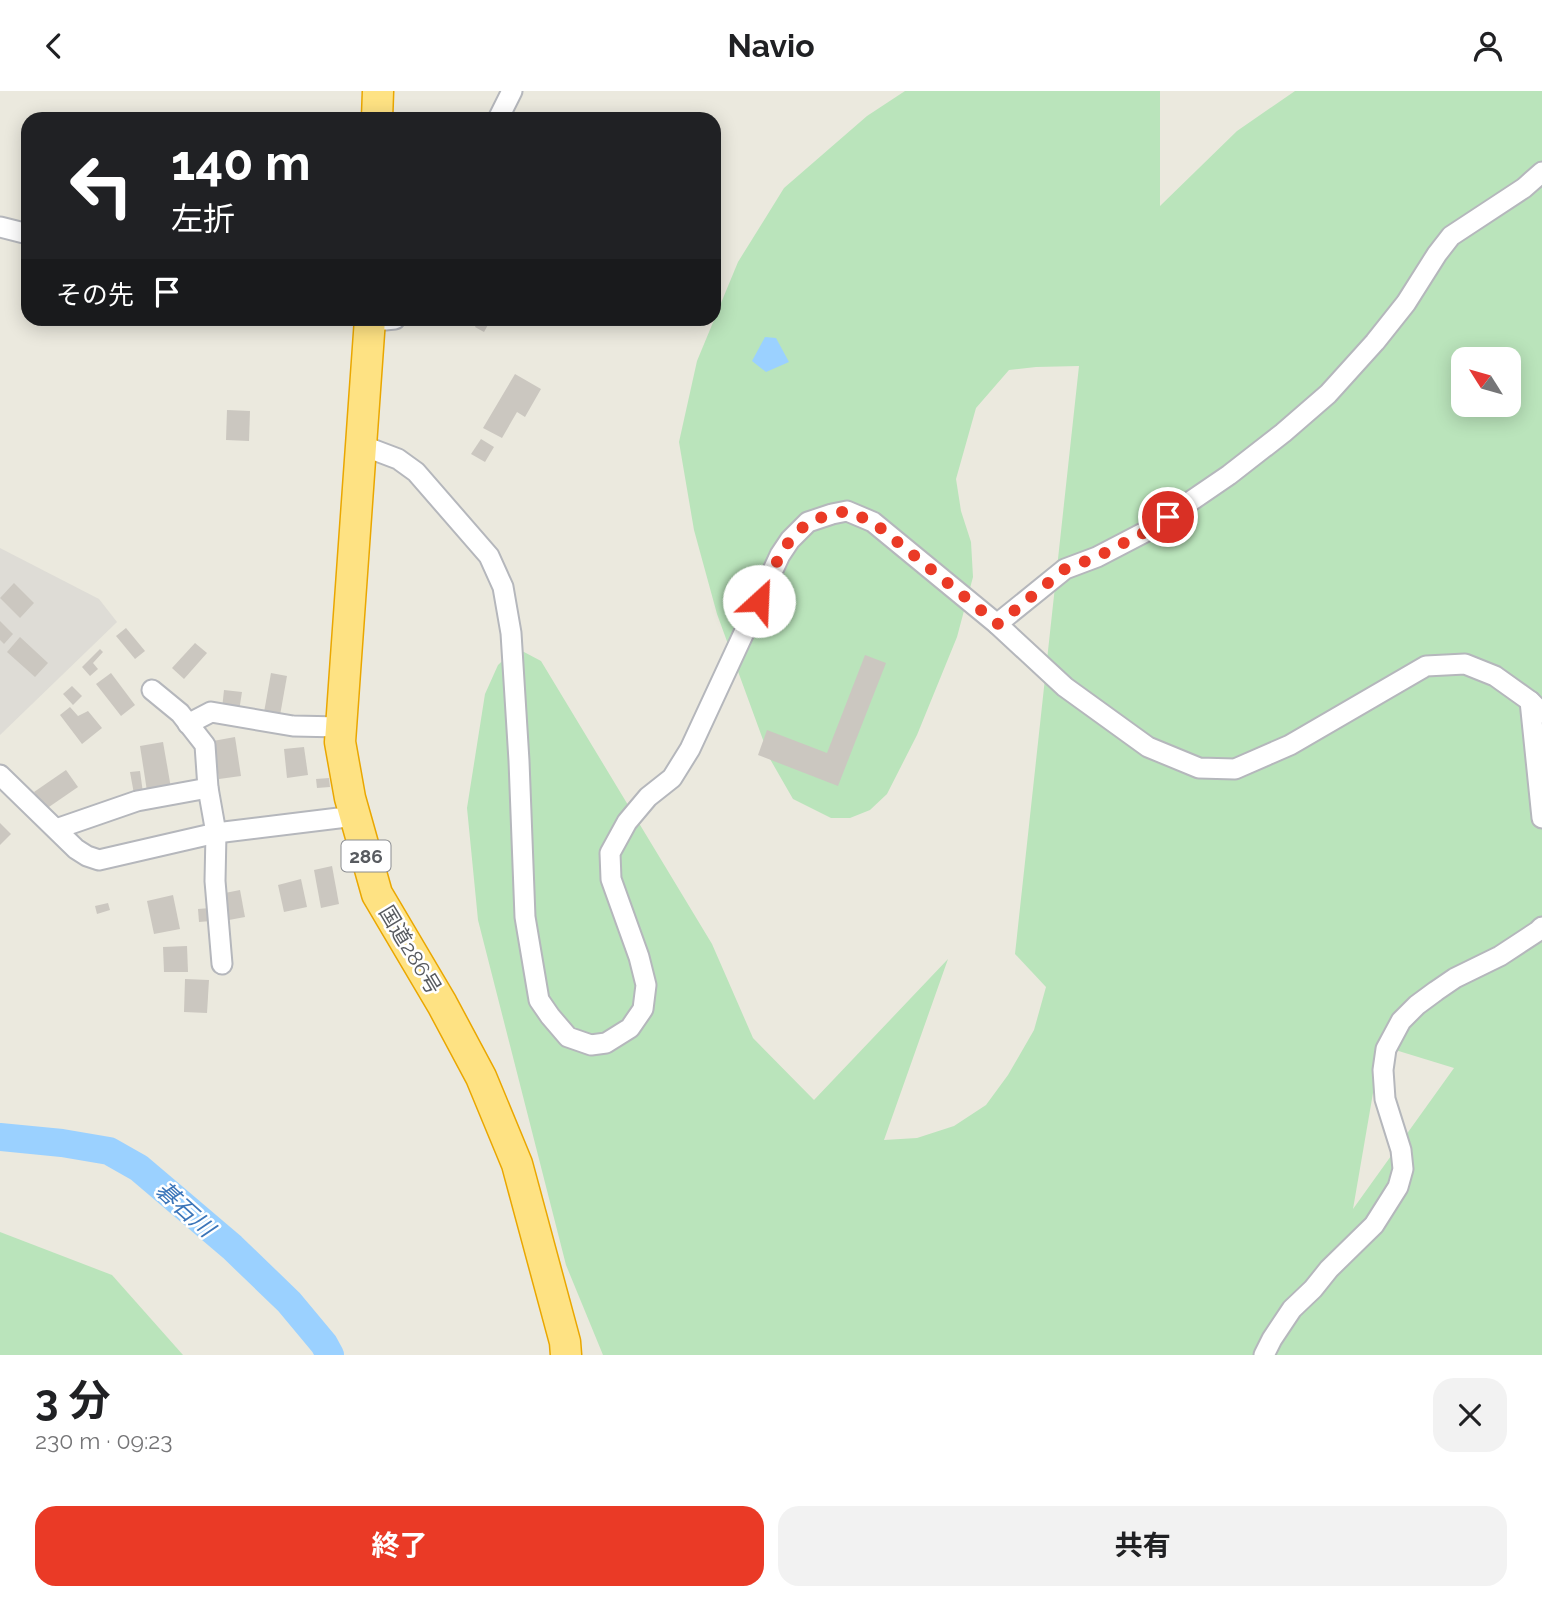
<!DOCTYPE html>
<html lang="ja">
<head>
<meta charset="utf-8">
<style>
  :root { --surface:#fff; --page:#f2f2f2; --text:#202124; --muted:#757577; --accent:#ea3a26 }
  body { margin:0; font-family:Raleway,"Noto Sans JP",sans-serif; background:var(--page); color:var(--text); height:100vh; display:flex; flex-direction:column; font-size:26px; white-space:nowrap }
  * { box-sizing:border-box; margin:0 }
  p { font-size:23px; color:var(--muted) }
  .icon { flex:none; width:38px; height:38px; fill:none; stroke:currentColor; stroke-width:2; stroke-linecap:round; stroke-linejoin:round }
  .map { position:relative; height:1264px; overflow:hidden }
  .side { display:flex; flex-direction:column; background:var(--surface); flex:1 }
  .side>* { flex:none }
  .hud { position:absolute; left:21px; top:21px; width:700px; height:214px; border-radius:21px; box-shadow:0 4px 18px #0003; background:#202124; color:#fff; overflow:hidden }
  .needle { width:46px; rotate:307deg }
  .fabs { position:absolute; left:1451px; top:256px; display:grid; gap:14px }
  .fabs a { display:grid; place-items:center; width:70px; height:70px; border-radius:14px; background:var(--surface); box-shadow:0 4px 18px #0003; font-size:35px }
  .pin { position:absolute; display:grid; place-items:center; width:60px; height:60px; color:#fff; margin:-30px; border:4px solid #fff; border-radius:50%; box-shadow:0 2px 7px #0007 }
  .me { position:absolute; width:77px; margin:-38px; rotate:25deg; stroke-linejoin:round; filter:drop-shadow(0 0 5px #0008) }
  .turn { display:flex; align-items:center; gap:24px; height:147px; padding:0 35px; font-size:32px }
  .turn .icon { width:91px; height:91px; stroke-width:2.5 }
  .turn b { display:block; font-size:49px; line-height:60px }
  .then { display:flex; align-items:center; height:66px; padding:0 35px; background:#0003; gap:14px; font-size:26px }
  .round { display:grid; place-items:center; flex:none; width:74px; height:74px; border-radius:21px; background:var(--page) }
  .head { display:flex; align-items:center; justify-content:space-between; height:119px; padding:0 35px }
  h1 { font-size:42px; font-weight:700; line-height:52px }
  .primary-button { display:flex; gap:14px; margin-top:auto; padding:14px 35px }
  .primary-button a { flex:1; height:80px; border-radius:21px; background:var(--accent); color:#fff; font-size:28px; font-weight:700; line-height:80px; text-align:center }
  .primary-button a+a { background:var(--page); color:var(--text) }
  header { display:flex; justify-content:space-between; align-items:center; height:91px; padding:0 35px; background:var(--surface); font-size:32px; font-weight:700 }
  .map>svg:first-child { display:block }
  .industrial { fill:#dedcd6 }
  .green { fill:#bae4bb; fill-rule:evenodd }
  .water { fill:#9bd1ff }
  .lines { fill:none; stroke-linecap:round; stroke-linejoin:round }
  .river { stroke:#9bd1ff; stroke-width:28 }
  .building { fill:#cbc7c0 }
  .minor-casing { stroke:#b5b7bc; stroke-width:23 }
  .highway-casing { stroke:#eaa700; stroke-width:33 }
  .minor { stroke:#fff; stroke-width:19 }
  .highway { stroke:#fee283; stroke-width:30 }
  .route { stroke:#ea3a26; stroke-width:12; stroke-dasharray:0 21.6 }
  .labels { text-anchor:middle; stroke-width:5; stroke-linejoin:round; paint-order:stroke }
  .shield { fill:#fff; stroke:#8a8c90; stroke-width:2 }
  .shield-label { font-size:19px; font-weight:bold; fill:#585b60 }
  .street-label { font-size:21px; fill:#585b60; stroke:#fff }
  .water-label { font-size:23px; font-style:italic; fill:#3b75b9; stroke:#fff }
</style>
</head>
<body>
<header><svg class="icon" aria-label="back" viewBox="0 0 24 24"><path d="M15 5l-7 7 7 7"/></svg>Navio<svg class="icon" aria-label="person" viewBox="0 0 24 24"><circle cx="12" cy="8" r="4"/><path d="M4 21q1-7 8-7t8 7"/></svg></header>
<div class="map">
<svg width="1542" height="1264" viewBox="0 0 1542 1264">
  <rect width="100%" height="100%" fill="#ebe9de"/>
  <path class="industrial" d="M0,457L99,508L117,531L0,644Z"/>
  <g class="green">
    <path d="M905,0H1160V115L1237,40L1295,0H1542V1264H603L566,1174L478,829L467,717L485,603L498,574L513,560L524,561L541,570L712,853L753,947L814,1009L948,868L884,1049L917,1047L954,1035L986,1014L1008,984L1034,939L1046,896L1015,863L1079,275L1036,276L1009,279L976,317L956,388L961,420L971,451L973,486L957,546L917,644L887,703L870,719L850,727H831L793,708L770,668L717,523L694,439L679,351L697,270L738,171L784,97L867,25ZM1463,268H1508V313H1463ZM1379,954L1454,977L1353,1118L1373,1002Z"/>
    <path d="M0,1141L112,1184L183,1264H0Z"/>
  </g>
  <path class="water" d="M765,246L776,247L789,271L766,281L752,270Z"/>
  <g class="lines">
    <path class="river" d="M0,1046L62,1052L109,1060L139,1077L232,1156L289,1211L324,1253L330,1264"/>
  </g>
  <g class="building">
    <path d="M479,228L489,232L484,241L475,236Z"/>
    <path d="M515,283L541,298L525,326L517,321L502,347L483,337Z"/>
    <path d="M227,319L250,320L249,350L226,349Z"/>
    <path d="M481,348L494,356L485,371L471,363Z"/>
    <path d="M14,492L34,512L20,527L0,507Z"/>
    <path d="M0,530L13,543L4,553L0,549Z"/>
    <path d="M126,537L145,560L135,568L116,545Z"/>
    <path d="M20,546L48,572L35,586L7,561Z"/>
    <path d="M195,552L207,562L184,588L172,577Z"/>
    <path d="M100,558L103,561L93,572L98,578L90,585L82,576Z"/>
    <path d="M865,564L886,572L838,695L758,664L767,639L827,662Z"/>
    <path d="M111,582L135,614L121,625L96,593Z"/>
    <path d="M271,582L287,585L279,630L263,627Z"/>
    <path d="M72,595L82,605L73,614L63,603Z"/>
    <path d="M224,599L242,601L239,620L222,618Z"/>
    <path d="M70,616L78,625L88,620L102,637L82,653L60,624Z"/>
    <path d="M235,646L241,685L219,688L213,650Z"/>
    <path d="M163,651L171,697L147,700L140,655Z"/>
    <path d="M304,656L308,684L287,687L284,658Z"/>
    <path d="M66,679L78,696L46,718L34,701Z"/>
    <path d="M140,680L143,702L134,703L130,681Z"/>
    <path d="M329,687L330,696L317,697L316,688Z"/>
    <path d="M0,732L11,743L0,754Z"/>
    <path d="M332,775L339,813L321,817L314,779Z"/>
    <path d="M301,788L307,816L284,821L278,794Z"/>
    <path d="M240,799L245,826L229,829L225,802Z"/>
    <path d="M173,804L180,838L154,843L147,810Z"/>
    <path d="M108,812L110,819L97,823L95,815Z"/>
    <path d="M210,817L211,830L199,831L198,818Z"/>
    <path d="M187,855L188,881H164L163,856Z"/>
    <path d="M185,888L209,889L207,922L184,921Z"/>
  </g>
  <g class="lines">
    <g class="minor-casing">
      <g id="minor">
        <path d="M498,28L512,0"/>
        <path d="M0,136L28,143"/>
        <path d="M375,228L385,229L395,228"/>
        <path d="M361,354L398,368L416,381L489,465L503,496L511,542L519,670L525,826L539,909L550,925L568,946L591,954L606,952L630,937L643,918L646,894L639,866L611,788L610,762L627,731L648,706L672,687L690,658L780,464L790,449L808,431L832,423L847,420L873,431L997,533L1065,596L1148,656L1199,677L1235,678L1290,654L1426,575L1465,573L1495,585L1530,610L1542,622"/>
        <path d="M997,533L1065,478L1097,466L1147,440L1229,384L1283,342L1328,303L1375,251L1406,212L1437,163L1451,145L1524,97L1542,81"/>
        <path d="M152,599L180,622L205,654L208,697L216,742L215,790L222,873"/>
        <path d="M1530,610L1542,727"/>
        <path d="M188,633L211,621L293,635L341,636"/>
        <path d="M0,684L76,758L87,765L99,769L216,742L355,725"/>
        <path d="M56,738L137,710L208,697"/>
        <path d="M1264,1264L1272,1248L1292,1218L1313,1198L1329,1178L1374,1134L1398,1096L1403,1078L1401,1059L1385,1008L1383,979L1386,958L1401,930L1417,914L1436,900L1455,887L1500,865L1538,840L1542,836"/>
      </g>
    </g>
    <g class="highway-casing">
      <g id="highway">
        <path d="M377,28L378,0"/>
        <path d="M370,228L340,651L350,707L377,803L442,913L481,986L517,1073L565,1251L566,1264"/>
      </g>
    </g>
    <use href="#minor" class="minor"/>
    <use href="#highway" class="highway"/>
  </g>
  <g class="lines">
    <path class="route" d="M759,510L780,464L790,449L808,431L832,423L847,420L873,431L998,533L1065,478L1097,466L1147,440L1168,426"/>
  </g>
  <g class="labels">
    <rect class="shield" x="341.5" y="749.5" width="49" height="31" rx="5"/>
    <g class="shield-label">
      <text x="366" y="772">286</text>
    </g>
    <g class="street-label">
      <text transform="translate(410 859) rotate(59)" y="7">国道286号</text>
    </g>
    <g class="water-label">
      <text transform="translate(185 1118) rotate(42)" y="8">碁石川</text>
    </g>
  </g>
</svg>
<div class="fabs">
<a><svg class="needle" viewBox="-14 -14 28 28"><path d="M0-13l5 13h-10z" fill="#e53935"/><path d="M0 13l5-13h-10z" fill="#757577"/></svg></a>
</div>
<div class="pin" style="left:1168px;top:426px;background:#d93025"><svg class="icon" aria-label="arrive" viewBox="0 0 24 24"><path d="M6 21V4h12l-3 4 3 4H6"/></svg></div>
<svg class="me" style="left:759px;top:510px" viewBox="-20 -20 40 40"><circle r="19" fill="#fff"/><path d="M0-13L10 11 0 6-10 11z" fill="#ea3a26"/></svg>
<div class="hud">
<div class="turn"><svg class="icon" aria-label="left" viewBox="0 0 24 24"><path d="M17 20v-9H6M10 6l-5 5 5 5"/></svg><div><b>140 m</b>左折</div></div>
<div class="then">その先<svg class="icon" aria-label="arrive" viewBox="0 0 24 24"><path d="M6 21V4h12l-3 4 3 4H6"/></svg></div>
</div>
</div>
<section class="side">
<div class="head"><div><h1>3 分</h1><p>230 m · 09:23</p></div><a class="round"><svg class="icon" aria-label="close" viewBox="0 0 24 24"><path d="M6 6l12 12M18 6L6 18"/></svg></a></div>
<div class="primary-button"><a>終了</a><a>共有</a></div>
</section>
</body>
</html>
